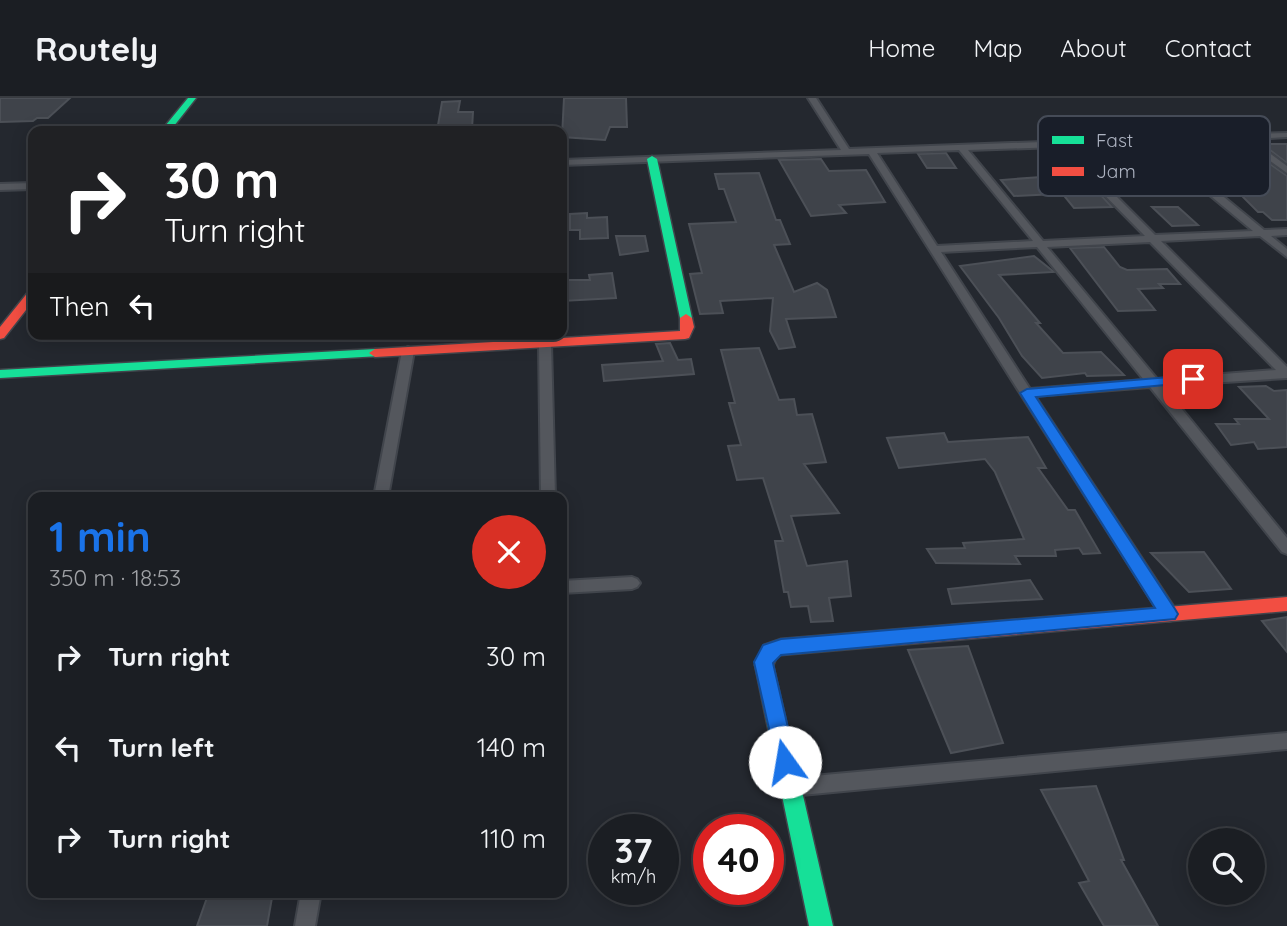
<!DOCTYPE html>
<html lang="en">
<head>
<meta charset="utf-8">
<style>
  :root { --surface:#1b1e23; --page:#282b30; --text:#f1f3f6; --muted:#a0a2a6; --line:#393c41; --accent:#1a73e8 }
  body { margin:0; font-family:Quicksand,sans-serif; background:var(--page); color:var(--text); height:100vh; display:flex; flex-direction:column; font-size:26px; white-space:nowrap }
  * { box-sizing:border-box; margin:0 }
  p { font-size:23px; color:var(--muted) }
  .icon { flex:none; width:38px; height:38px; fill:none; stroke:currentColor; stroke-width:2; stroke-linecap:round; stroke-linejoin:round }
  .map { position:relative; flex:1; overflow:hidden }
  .panel { position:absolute; left:28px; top:394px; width:539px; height:406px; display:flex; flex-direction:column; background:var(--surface); border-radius:14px; box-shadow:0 4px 18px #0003,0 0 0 2px var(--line) }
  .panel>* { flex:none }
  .banner { position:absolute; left:28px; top:28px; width:539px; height:214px; border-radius:14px; box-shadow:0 4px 18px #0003,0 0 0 2px var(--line); background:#202124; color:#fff; overflow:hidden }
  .buttons { position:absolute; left:1188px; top:730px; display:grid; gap:14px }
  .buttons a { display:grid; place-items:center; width:77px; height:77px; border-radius:50%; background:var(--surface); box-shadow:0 4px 18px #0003,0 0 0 2px var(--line); font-size:35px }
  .speed { position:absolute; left:588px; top:716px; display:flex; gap:14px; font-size:35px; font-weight:700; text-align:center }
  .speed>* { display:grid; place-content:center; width:91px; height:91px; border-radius:50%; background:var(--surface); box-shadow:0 4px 18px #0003,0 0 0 2px var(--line); line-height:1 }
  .speed small { font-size:18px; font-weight:400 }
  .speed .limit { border:10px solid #d22; background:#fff; color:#111 }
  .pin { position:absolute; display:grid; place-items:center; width:60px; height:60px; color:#fff; margin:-30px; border-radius:14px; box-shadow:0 4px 10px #0006 }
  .me { position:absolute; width:77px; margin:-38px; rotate:347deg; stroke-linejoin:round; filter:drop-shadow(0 0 5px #0008) }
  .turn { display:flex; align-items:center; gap:24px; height:147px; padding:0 21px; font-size:32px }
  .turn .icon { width:91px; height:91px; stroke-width:2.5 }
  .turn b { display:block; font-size:49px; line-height:60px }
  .then { display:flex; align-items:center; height:66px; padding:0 21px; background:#0003; gap:14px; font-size:26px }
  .round { display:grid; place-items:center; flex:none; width:74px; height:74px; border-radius:37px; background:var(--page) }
  .overview { display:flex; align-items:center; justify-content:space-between; height:119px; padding:0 21px }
  h1 { font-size:42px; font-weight:700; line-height:52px; color:var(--accent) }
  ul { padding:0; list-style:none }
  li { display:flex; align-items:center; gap:21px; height:91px; padding:0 21px }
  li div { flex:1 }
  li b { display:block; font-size:26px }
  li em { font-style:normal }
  header { display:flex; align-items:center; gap:42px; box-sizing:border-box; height:98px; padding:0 35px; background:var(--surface); border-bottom:2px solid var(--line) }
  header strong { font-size:33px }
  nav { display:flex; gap:38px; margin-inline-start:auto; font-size:24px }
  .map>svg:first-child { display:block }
  .building { fill:#3f434a; stroke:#4c5057; stroke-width:2 }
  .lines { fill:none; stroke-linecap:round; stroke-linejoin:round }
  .street-casing { stroke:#41454c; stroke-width:4 }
  .fast-casing { stroke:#41454c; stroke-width:3 }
  .jam-casing { stroke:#41454c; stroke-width:3 }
  .street { fill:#54575d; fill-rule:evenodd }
  .fast { fill:#16e098; fill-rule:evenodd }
  .jam { fill:#f24e42; fill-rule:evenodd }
  .route { fill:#1a73e8; stroke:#114b97; stroke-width:2 }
  .key { fill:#191e29; stroke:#454b57; stroke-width:2 }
  .key-label { font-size:19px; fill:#adb3c1 }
</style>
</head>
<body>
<header>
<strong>Routely</strong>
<nav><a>Home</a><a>Map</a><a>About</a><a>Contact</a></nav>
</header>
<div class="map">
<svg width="1287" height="828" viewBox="0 0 1287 828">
  <rect width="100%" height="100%" fill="#24282f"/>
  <g class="building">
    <path d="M0,0H70L48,20H37L33,23L0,24Z"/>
    <path d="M564,0H626L627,29H610L605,42L562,39Z"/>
    <path d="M460,3L458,14H473L472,31L437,33L442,4Z"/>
    <path d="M1239,44L1287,78V122H1272L1263,114H1258L1236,92L1267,91L1207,45Z"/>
    <path d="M1262,46H1287V65Z"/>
    <path d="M946,55L956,70H927L918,56Z"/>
    <path d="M821,61L829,73L866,72L885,104L839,107L846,115L811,118L779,62Z"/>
    <path d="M759,75L776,122H780L790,146L774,147L794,194L817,185L827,192L836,219L786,221L795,249L779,251L770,233L773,200L720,203L723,215L700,216L690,176L702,175L689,126L736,124L724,91H719L715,76Z"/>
    <path d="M1041,79L1055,96L1014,98L1001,82Z"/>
    <path d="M1097,93L1112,109L1074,110L1061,94Z"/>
    <path d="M1152,109H1178L1198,127L1172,128Z"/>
    <path d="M587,115V120L607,119L608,140L580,141V132H570V116Z"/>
    <path d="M616,138H645L648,153L620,157Z"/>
    <path d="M1104,149L1120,169L1127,172L1167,171L1180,186H1159L1163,190L1138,191L1155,212L1118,213L1070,150Z"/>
    <path d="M1034,158L1054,174L999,177L1040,225H1036L1063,255L1101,254L1124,277L1087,278L1085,275L1042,280L1022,258L999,220L960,168Z"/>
    <path d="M612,175L616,200L562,203V182H590L589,177Z"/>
    <path d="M670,245L678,262L691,261L694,276L604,283L602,267L663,263L656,246Z"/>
    <path d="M759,250L779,302L794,301L797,317L812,316L826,364L804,366L839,415L791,418L807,468L847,463L851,498L829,500L833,523L811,524L808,508L791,509L788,494H784L775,443H783L763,380L737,382L728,348L741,347L729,305H735L721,252Z"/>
    <path d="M1266,288L1274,293L1287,292V349L1258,351L1254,344L1231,347L1216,326H1239L1235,321H1269L1239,289Z"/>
    <path d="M944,335L948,344L1028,339L1046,370H1038L1068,412H1075L1100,455L1083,456L1079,450L1055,452L1056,458H1015L1020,466L936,465L927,451L965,450L963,445L1024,441L995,374L985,361L899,370L887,340Z"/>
    <path d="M1204,454L1231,491L1189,494L1151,455Z"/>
    <path d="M1030,482L1042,501L952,506L948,491Z"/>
    <path d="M1287,519V554L1262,523Z"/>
    <path d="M968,548L1003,645L951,655L908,552Z"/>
    <path d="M1096,688L1124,762H1121L1158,828H1104L1079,785L1089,783L1041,692Z"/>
    <path d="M209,794H273L267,828H197Z"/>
  </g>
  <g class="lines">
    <g class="street-casing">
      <g id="street">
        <path d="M808,0H816L849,51L1287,35V39L1250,41L1287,68V75L1240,41L1157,44L1264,132L1287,131V137L1271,138L1287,151V159L1260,138L1161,143L1287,269V280L1163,288L1287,440V456L1282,454L1150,289L1035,298L1175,511L1177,516L1175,521L1169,523L1163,521L869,56L562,67V62L841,52ZM1147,45L1253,133L1155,137L1066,48ZM1057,49L1145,138L1043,143L968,52ZM959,52L1033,143L937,148L877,55ZM1150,144L1276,272L1157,281L1047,149ZM1037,149L1144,282L1030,291L941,154Z"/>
        <path d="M33,85V91L0,92V86Z"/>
        <path d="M545,243L551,246L555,399H541L539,246Z"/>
        <path d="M408,249L414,253L388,399H374L402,253Z"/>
        <path d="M632,479L637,481L640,485L637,489L632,491L562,495V483Z"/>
        <path d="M1287,635V651L791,698L785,695L782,689L785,683L791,680Z"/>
        <path d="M301,794H321L315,828H295Z"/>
      </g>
    </g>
    <g class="fast-casing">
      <g id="fast">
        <path d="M188,0H196L170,33H161Z"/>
        <path d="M652,58L657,61L692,220L686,224L680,220L647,61Z"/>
        <path d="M375,251L380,252V258L0,280V272Z"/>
        <path d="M764,559L771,561L773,567L833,828H809L755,567L757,561Z"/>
      </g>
    </g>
    <g class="jam-casing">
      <g id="jam">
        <path d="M33,192V203L4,240L0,241V229L29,193Z"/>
        <path d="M686,216L692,220L694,229L689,240L685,241L375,259L369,255L375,251L680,233V220Z"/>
        <path d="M1287,499V513L781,557L777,558L771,573L764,575L757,573L755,567L764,547L781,541Z"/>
      </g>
    </g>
    <use href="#street" class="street"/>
    <use href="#fast" class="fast"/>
    <use href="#jam" class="jam"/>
  </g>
  <path class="route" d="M1193,277L1199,281L1197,284L1036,299L1175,511L1178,516L1175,521L781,557L773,565L796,664L793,671L785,674L778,671L754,564L763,547L781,541L1155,510L1020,295L1027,291Z"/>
  <rect x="1038" y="18" width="232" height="80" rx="10" class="key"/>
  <rect x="1052" y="38" width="32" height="8" fill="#16e098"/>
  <rect x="1052" y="69" width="32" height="9" fill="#f24e42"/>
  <g class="key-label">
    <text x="1096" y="49">Fast</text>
    <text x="1096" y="80">Jam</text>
  </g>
</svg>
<div class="buttons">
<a><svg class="icon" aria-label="search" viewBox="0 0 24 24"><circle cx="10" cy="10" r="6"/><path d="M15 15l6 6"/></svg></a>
</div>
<div class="speed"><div>37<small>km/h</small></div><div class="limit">40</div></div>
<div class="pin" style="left:1193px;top:281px;background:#d93025"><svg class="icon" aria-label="arrive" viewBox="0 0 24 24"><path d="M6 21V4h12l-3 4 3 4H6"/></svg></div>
<svg class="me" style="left:785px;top:664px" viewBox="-20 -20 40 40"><circle r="19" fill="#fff"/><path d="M0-13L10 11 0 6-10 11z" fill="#1a73e8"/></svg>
<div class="banner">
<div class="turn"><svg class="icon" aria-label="right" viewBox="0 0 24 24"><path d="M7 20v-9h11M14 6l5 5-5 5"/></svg><div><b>30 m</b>Turn right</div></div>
<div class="then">Then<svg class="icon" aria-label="left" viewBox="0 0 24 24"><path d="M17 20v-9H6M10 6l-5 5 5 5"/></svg></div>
</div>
<section class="panel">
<div class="overview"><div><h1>1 min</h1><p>350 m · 18:53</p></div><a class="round" style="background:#d93025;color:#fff"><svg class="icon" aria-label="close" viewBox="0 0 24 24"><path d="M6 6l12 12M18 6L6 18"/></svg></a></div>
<ul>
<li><svg class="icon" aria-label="right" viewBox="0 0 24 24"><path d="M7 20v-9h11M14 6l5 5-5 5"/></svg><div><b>Turn right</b></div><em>30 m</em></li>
<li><svg class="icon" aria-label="left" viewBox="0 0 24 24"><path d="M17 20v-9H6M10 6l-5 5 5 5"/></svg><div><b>Turn left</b></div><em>140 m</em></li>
<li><svg class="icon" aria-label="right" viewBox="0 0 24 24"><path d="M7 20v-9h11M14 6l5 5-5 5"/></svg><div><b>Turn right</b></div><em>110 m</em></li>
</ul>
</section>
</div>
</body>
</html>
